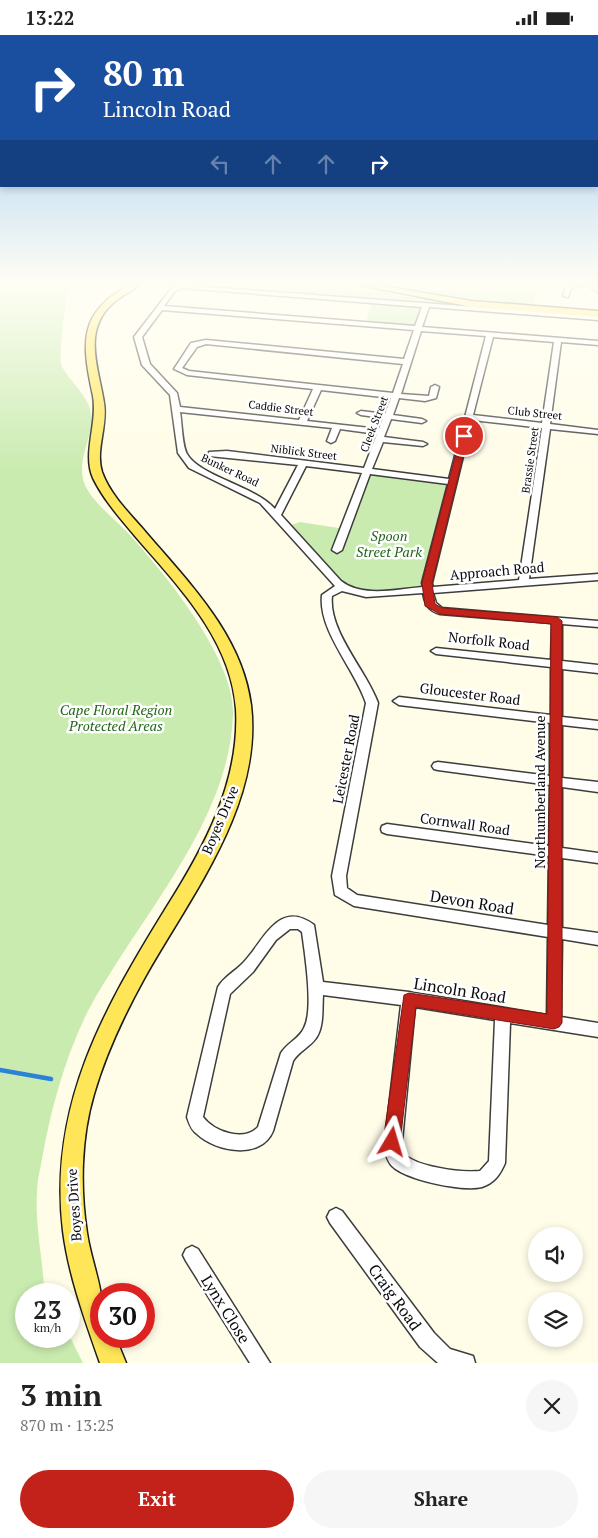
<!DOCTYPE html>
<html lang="en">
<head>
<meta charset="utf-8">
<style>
  :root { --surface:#fff; --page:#f6f6f6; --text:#222; --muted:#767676; --accent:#c3221a }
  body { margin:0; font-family:"PT Serif",serif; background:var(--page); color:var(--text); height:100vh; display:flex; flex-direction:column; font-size:19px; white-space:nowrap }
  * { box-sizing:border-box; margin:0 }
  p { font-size:16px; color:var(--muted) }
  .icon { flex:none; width:28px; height:28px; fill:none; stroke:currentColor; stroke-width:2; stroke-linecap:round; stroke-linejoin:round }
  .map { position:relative; height:1328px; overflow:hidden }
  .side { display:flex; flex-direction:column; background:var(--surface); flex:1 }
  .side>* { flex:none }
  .banner { position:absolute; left:0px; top:0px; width:599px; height:152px; box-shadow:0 2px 8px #0003; background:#1a4fa0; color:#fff; overflow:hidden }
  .buttons { position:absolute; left:528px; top:1192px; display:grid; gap:10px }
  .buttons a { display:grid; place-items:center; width:55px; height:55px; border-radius:50%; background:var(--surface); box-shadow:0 2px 8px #0003; font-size:25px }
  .speed { position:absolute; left:15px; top:1248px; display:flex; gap:10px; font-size:25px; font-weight:700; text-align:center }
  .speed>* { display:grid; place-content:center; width:65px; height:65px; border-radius:50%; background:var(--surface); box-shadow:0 2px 8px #0003; line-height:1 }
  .speed small { font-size:12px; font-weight:400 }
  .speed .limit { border:8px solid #d22; background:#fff; color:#111 }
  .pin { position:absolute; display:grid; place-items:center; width:42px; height:42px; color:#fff; margin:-21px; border:2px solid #fff; border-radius:50%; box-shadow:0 1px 5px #0007 }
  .me { position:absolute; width:55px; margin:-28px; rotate:7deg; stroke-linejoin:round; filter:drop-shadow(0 0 4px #0008) }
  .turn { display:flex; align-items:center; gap:18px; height:105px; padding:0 20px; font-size:22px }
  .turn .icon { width:65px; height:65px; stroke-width:2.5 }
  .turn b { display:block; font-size:35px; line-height:42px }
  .lanes { display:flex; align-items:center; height:48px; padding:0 20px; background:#0003; justify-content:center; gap:25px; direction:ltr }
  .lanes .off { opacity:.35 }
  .round { display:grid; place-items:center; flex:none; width:52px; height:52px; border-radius:26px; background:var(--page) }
  .head { display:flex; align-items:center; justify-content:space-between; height:85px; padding:0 20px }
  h1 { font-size:30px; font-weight:700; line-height:38px }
  .cta { display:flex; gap:10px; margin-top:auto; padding:10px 20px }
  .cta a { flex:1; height:58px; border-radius:30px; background:var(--accent); color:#fff; font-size:20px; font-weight:700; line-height:58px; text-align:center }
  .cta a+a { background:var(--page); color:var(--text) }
  .status { display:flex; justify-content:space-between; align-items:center; height:35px; padding:0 25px; background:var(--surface); direction:ltr }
  .status svg { height:14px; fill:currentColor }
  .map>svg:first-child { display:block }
  .green { fill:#c9ebb0 }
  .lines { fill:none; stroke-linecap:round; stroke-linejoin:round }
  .stream { stroke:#2b82d6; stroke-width:4.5 }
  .minor-casing { stroke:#3d3d3d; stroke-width:3 }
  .major-casing { stroke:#1b1b1b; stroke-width:3 }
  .minor { fill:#fff; fill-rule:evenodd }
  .major { fill:#ffe658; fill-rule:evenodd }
  .route { fill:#c3221a; stroke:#7f1611 }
  .labels { text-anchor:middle; stroke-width:5; stroke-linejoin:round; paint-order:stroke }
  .far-street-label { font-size:11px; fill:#0a0a0a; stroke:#fff }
  .park-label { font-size:14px; font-style:italic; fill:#216518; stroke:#fff }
  .street-label { font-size:14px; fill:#0a0a0a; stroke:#fff }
  .near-street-label { font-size:16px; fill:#0a0a0a; stroke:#fff }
</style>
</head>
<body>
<div class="status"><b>13:22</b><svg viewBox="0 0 49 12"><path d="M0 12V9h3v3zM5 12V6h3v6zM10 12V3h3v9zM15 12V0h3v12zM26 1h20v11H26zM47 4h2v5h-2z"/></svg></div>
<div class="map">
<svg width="598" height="1328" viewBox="0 0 598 1328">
  <rect width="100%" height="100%" fill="#fffde8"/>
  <g class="green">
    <path d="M0,250H68C67,264 57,323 62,332C69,344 87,361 90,374C97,400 74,424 85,450C94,469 115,484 129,499C165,539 235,624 233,679C230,788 137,884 88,976C65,1022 51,1074 42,1124C40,1135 37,1146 37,1157C35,1188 42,1221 44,1251L48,1259H26V1301L69,1300L83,1328H0Z"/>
    <path d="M184,250H352L405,261L514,276Z"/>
    <path d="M394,250H537L534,271L437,259Z"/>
    <path d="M372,266L422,272L414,291L366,288Z"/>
    <path d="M368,437L452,447L429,555L377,559L350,557L286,492L300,487L345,494Z"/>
  </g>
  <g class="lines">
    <path class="stream" d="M0,1035L51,1044"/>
    <g class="minor-casing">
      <g id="minor">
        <path d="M179,250L598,281V285L429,272L422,292L598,306V310L561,307L550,389L598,395V399L550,394L529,544L598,539V545L433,558L436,568L442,573L598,586V592L562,589V626L598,630V638L562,634V682L598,686V694L562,690V743L598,747V757L562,752V813L598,818V828L562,823V893L598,898V910L562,904L561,982L598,988V1002L510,988L505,1128C500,1140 494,1148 482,1152C463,1157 406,1145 392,1131C388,1127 386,1120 384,1114L401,970L323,960C322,974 324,992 316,1003C310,1012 299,1016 293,1026L273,1096C261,1125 216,1117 197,1099C191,1095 189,1088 187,1082L218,952C224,942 234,937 243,928C263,908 278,863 314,890L323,947L409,957L547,980L548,902L354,871L335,860L332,841L366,668C355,634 318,596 322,560L335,551L260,468L189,433L178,418L170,360L142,330L134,302L171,254ZM182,253L422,272L415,291L164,271L175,256ZM162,275L414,295L404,324L206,305L191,308L174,334L187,340L313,354L299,385L180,372L177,358L150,329L142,302ZM421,296L486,301L449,444L372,434L383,407L423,411L427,409L423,407L384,402L391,384L422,388L426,386L422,384L393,380L399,363L425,366L436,363L439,352L435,350L431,352L429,361L401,359ZM493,302L554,307L542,388L473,380ZM206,309L403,329L393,358L189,336L182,333L197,312ZM321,355L391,363L385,379L361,376L357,378L361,380L383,383L379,394L307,386ZM180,377L332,393L327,406L331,408L335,406L340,394L377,399L364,433L227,416L209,417V421L298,430L275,474C255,451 199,441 187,419C182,410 182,388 180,377ZM472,385L542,393L519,545L433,552L432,548ZM306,431L362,438L332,515L337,518L342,515L370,439L448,449L422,548L423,552C397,554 363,563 341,546L281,480ZM342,556L366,562L423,558C425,570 429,576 440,579L552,588L551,625L436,613L431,616L436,619L551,632V680L399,662L393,666L399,670L550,688V741L438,727L434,728L432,731L434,734L438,735L550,750L549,811L387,789L382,791L381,794L382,797L387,799L549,821L548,890L357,860L347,853L346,841L378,668C366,635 328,596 332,561ZM290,894H298L302,897C305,919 314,975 304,993C300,1003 287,1008 281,1018L258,1092C244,1107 214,1097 203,1082L230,959L253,937L276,905ZM415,972L495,985L489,1126L480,1136C462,1138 412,1132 401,1116Z"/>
        <path d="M581,250L571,253L568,262L563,261L566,251Z"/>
        <path d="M587,250H594L598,252V257Z"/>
        <path d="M336,1173L342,1176L434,1298L450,1314L473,1321L475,1328H438L420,1312L330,1188L327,1182L330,1176Z"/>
        <path d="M192,1211L198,1214L270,1328H250L186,1226L183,1220L186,1214Z"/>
      </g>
    </g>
    <g class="major-casing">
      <g id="major">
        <path d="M130,250H140C131,257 120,261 112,269C82,297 99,334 104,368C108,391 95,415 102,437C110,459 128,477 143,494C187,546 242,599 251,670C263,770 191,860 145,942C124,980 106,1018 94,1059C81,1103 80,1153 87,1198C90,1219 98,1240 101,1260C103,1274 101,1288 101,1301H115L126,1328H100C85,1285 69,1242 63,1196C48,1072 103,975 166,873C204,813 240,747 236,674C231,604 178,551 135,501C120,483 103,464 93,443C82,418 98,388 93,361C82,310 77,277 130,250Z"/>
        <path d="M360,250H377L472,266L598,276V282L472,272Z"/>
      </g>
    </g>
    <use href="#minor" class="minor"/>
    <use href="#major" class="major"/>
  </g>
  <linearGradient id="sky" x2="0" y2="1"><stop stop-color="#8fc1ef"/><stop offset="0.57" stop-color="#fffef5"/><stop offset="1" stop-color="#fffef5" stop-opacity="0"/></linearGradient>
  <rect width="598" height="436" fill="url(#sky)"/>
  <path class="route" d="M461,399L468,401L432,548L435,569L442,573L557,582L562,586V988L559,992L554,994L416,972L400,1107L397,1112L392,1115L386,1112L383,1107L404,960L409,958L547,979L551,589L440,579L425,571L422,548Z"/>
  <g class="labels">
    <g class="far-street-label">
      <text transform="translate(281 373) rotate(7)" y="4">Caddie Street</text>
      <text transform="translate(535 378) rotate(6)" y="4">Club Street</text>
      <text transform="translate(374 389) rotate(-69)" y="4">Cleek Street</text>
      <text transform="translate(304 417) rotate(7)" y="4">Niblick Street</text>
      <text transform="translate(530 425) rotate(-82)" y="4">Brassie Street</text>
      <text transform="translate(230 435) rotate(25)" y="4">Bunker Road</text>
    </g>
    <g class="park-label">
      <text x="389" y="506">Spoon<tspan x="389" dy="16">Street Park</tspan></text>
      <text x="116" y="680">Cape Floral Region<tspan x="116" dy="16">Protected Areas</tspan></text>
    </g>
    <g class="street-label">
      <text transform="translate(497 536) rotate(-5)" y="5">Approach Road</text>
      <text transform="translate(489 606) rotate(6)" y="5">Norfolk Road</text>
      <text transform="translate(470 659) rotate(7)" y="5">Gloucester Road</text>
      <text transform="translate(346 724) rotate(-79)" y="5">Leicester Road</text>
      <text transform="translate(540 757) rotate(-90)" y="5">Northumberland Avenue</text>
      <text transform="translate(220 785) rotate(-67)" y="5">Boyes Drive</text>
      <text transform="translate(465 789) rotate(8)" y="5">Cornwall Road</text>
      <text transform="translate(74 1170) rotate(-94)" y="5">Boyes Drive</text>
    </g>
    <g class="near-street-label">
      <text transform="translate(472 867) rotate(9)" y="6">Devon Road</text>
      <text transform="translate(460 955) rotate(9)" y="6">Lincoln Road</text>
      <text transform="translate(395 1262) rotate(54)" y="6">Craig Road</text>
      <text transform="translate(226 1274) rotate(58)" y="6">Lynx Close</text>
    </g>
  </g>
</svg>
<div class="buttons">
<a><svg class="icon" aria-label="sound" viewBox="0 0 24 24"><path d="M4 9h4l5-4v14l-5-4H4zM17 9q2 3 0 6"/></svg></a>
<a><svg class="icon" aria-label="layers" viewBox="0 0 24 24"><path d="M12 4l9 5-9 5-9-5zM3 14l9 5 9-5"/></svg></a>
</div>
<div class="speed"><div>23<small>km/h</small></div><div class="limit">30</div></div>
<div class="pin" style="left:464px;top:401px;background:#d93025"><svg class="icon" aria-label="arrive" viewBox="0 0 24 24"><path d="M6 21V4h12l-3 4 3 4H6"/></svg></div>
<svg class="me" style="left:392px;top:1107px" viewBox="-20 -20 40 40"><path d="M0-17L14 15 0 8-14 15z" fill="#c3221a" stroke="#fff" stroke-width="4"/></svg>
<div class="banner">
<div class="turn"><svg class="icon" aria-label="right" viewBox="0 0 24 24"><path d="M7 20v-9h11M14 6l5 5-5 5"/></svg><div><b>80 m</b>Lincoln Road</div></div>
<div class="lanes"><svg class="icon off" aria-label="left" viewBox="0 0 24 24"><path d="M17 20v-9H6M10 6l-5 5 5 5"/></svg><svg class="icon off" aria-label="ahead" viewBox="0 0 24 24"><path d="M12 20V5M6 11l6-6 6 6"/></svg><svg class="icon off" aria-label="ahead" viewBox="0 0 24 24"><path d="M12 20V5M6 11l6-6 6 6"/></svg><svg class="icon" aria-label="right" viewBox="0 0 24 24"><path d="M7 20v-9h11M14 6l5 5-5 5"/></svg></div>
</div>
</div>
<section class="side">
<div class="head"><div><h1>3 min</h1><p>870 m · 13:25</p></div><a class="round"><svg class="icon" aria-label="close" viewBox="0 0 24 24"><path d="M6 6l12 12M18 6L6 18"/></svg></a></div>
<div class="cta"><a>Exit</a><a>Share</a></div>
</section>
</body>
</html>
